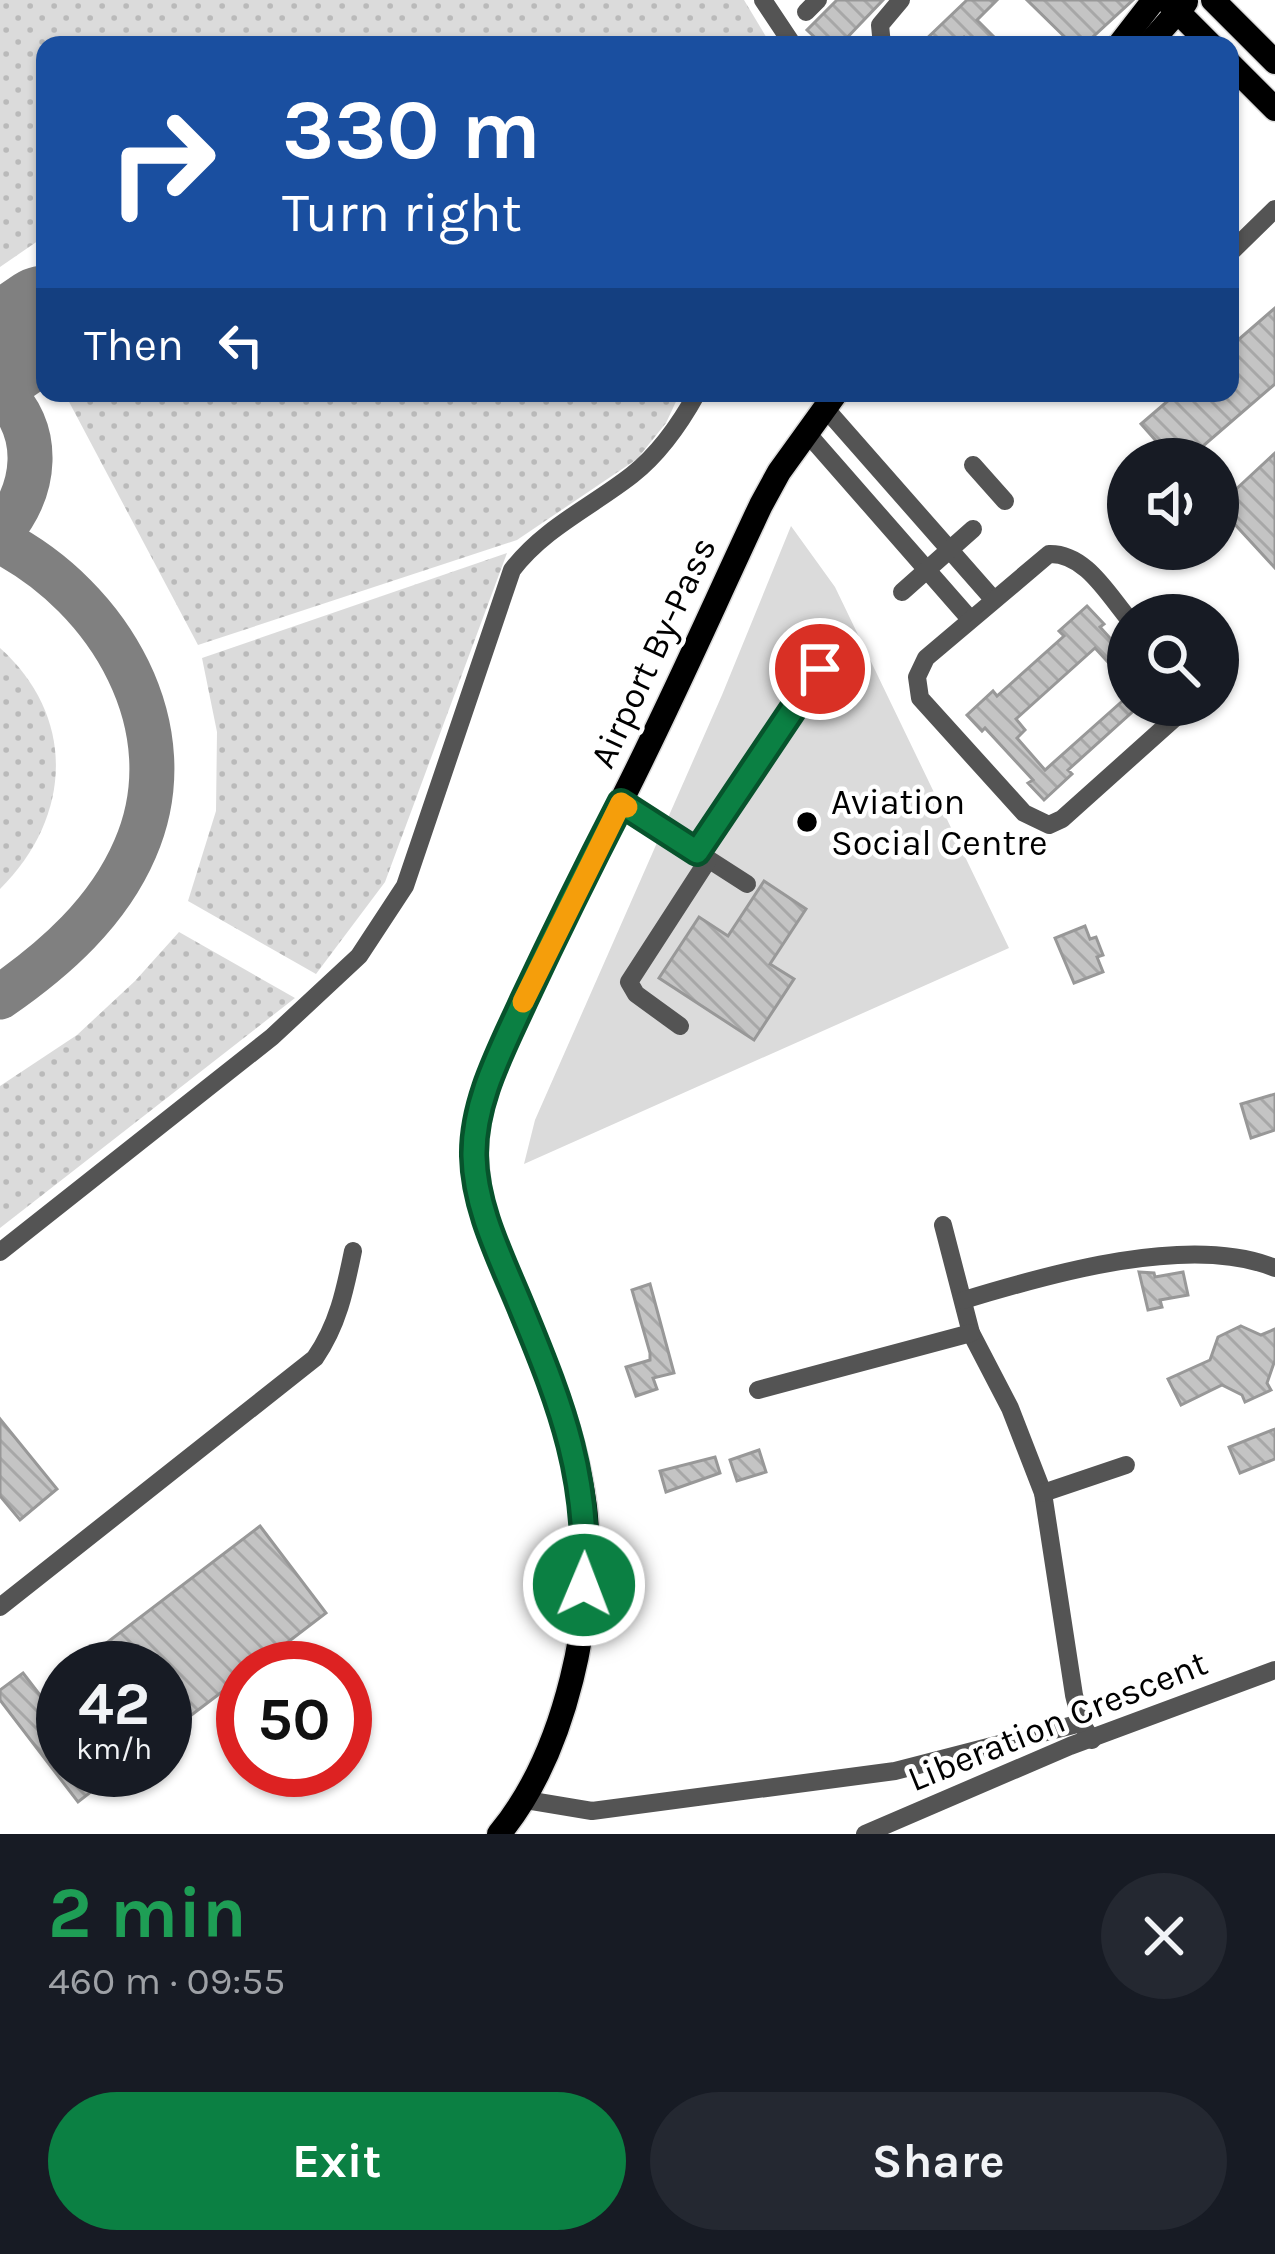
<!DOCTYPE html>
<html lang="en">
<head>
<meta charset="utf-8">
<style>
  :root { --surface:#171b24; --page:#242831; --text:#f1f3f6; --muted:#9ea1a6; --accent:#0b8043 }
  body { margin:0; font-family:Karla,sans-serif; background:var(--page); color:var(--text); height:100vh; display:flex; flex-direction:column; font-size:45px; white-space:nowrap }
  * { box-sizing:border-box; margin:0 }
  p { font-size:39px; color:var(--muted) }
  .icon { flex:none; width:66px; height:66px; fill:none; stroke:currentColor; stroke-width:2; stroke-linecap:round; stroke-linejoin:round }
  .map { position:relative; height:1834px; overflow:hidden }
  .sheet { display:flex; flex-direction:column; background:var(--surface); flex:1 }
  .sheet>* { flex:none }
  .top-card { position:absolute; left:36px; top:36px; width:1203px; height:366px; border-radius:24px; box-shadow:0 3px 9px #0004; background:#1a4fa0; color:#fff; overflow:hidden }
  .controls { position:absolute; left:1107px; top:438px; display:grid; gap:24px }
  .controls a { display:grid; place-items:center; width:132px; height:132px; border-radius:50%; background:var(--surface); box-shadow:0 3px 9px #0004; font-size:60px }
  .speed { position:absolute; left:36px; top:1641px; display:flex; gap:24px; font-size:60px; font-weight:700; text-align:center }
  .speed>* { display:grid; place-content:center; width:156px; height:156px; border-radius:50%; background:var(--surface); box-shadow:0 3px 9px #0004; line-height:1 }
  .speed small { font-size:30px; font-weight:400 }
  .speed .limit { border:18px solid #d22; background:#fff; color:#111 }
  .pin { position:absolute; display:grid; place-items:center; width:102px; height:102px; color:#fff; margin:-51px; border:6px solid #fff; border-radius:50%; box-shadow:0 3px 12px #0007 }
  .me { position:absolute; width:132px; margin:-66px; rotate:1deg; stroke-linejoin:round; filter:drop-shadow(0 0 9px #0008) }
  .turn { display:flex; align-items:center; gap:42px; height:252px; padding:0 48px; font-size:54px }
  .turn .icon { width:156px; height:156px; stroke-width:2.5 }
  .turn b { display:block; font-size:84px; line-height:102px }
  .then { display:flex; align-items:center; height:114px; padding:0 48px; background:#0003; gap:24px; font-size:45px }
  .round { display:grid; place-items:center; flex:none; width:126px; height:126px; border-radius:63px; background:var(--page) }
  .headline { display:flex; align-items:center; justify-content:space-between; height:204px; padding:0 48px }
  h1 { font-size:72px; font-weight:700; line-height:90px; color:#1e9e55 }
  .cta { display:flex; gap:24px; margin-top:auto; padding:24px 48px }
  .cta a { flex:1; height:138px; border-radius:72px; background:var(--accent); color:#fff; font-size:48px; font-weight:700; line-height:138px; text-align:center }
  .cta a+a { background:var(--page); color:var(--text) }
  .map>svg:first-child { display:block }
  .grass { fill:url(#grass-dots) }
  .pitch { fill:#dbdbdb }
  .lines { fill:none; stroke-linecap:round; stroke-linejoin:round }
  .taxiway { stroke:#808080; stroke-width:45 }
  .runway { stroke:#808080; stroke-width:111 }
  .building { fill:url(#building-back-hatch); stroke:#989898; stroke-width:3 }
  .major-casing { stroke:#dbdbdb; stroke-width:27 }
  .minor { stroke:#545454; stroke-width:18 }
  .major { stroke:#000; stroke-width:24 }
  .route-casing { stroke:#07532c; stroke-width:30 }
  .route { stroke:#0b8043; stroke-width:21 }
  .slow { stroke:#f59e0b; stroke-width:21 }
  .poi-dot { fill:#000; stroke:#fff; stroke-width:4.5 }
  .labels { text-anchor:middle; stroke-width:9; stroke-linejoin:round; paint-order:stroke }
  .street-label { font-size:36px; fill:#000; stroke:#fff }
  .poi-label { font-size:36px; fill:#000; stroke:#fff; text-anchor:start }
</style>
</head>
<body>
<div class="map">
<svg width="1275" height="1834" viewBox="0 0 1275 1834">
  <defs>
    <pattern id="grass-dots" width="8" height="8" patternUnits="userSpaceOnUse" patternTransform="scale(3)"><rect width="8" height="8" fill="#dbdbdb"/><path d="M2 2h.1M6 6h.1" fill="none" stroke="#bababa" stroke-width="1.8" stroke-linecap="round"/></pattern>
    <pattern id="building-back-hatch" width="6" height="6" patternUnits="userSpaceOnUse" patternTransform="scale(3)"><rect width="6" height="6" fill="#c4c4c4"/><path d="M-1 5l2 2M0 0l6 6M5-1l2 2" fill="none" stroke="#a7a7a7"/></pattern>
  </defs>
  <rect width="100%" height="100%" fill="#fff"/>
  <g class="grass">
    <path d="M0,0H744L771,45H45V236L0,267Z"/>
    <path d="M74,393H680L666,423L637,459L517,540L198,645L67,398Z"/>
    <path d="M507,553L385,882L316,974L188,901L216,811L217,732L202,658Z"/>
    <path d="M0,648C77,717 72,818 0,889Z"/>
    <path d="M179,932L295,998L0,1228V1086L77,1035L135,981Z"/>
  </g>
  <path class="pitch" d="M791,526L835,587L1009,948L524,1164L535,1120L722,695Z"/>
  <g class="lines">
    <g class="taxiway">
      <path d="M0,390C43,432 37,489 0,533"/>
      <path d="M0,541C109,597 188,728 135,849C108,912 55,959 0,997"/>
    </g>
    <path class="runway" d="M0,352L45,321"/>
  </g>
  <g class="building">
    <path d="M837,0H883L840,45H823L807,30Z"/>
    <path d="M967,0H997L977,20L1002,45H972L964,37L955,45H920Z"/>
    <path d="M1027,0H1133L1084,45H1073Z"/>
    <path d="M1275,308V384L1188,459H1172L1141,424L1177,393H1230V347Z"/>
    <path d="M1275,453V568L1218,506Z"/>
    <path d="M1087,606L1104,624L1100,627L1128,658V684L1095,648L1016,719L1025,730L1017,738L1045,770L1128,696V705H1140L1068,770L1072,774L1044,800L1028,783L1033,780L985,728L982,731L967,715L993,691L997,696L1064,636L1059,631Z"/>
    <path d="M764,881L806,909L770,964L794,979L754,1040L659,978L699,917L728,936Z"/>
    <path d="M1085,926L1090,939L1096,937L1103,955L1097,957L1103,972L1074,983L1055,938Z"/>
    <path d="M1275,1094V1130L1251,1138L1241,1104Z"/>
    <path d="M1139,1272L1154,1273L1155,1277L1183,1272L1188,1295L1160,1300L1162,1307L1148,1310Z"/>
    <path d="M650,1284L674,1373L653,1378L657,1389L636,1396L626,1367L650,1360V1353L632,1290Z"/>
    <path d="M1241,1326L1261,1335L1275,1329V1360L1267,1383L1271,1390L1245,1402L1242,1395L1222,1385L1181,1405L1168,1379L1210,1360L1218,1337Z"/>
    <path d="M0,1419L57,1489L20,1520L0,1496Z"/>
    <path d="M1275,1429V1459L1240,1473L1229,1447Z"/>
    <path d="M759,1450L766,1472L737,1481L730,1460Z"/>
    <path d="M715,1457L720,1473L666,1492L660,1471Z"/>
    <path d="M260,1526L326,1613L254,1668H243V1676L165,1735V1668H123L105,1644Z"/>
    <path d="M23,1673L63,1725V1770H119L78,1802L0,1700V1690Z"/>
  </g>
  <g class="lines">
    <g class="major-casing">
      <g id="major">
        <path d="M1166,0L1211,45"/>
        <path d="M1213,0L1275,62"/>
        <path d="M1119,45L1154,0"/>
        <path d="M1148,45L1186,2"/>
        <path d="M1230,64L1275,109"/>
        <path d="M499,1834C566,1753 597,1611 585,1507C579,1462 566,1418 549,1375C518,1297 465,1212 478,1125C485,1080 507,1039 526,998C554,937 583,877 613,817C666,715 712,609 761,505L779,472L836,393"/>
      </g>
    </g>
    <g class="minor">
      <path d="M763,0L793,45"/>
      <path d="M806,12L818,0"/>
      <path d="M882,45L880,25L901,0"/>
      <path d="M1230,253L1275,209"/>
      <path d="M825,408L993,599"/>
      <path d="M807,433L970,619"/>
      <path d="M973,465L1005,501"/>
      <path d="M902,592L973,529"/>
      <path d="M1128,618C1107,593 1085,553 1049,554L926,658L917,677L920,698L1024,813L1049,825L1062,819L1177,716L1182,705"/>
      <path d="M621,803L747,884"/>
      <path d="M697,852L821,669"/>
      <path d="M680,1026L636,994L629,982L708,860"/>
      <path d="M943,1225L971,1333L1010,1408L1043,1493L1074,1695L1081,1723L1092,1740"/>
      <path d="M0,1252L272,1037L359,956L405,886L512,570C544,528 591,507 632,475C660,453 680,424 697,393"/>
      <path d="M964,1300C1049,1274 1191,1233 1275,1268"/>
      <path d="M758,1390L971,1333"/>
      <path d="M1043,1493L1126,1465"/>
      <path d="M0,1607L315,1358C338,1325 345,1290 353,1251"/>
      <path d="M526,1800L592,1811L895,1771L1081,1723"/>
      <path d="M865,1834L1070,1746L1275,1670"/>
    </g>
    <use href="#major" class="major"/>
  </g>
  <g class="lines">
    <g class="route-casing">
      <path id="route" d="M584,1585C589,1478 563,1409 523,1312C503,1262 475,1210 474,1156C473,1101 502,1049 524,1000C555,934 587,869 621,803L697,852L820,669"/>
    </g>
    <use href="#route" class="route"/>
    <path class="slow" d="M523,1002L621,803L627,807"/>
  </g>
  <circle class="poi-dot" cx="807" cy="822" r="12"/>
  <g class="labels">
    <g class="street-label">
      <text transform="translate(652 652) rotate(-65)" y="13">Airport By-Pass</text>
      <text transform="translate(1057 1720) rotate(-22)" y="13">Liberation Crescent</text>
    </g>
    <g class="poi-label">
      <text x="831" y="814">Aviation<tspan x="831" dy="41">Social Centre</tspan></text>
    </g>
  </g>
</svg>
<div class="controls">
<a><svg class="icon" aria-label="sound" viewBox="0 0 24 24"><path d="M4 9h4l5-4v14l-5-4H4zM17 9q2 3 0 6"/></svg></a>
<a><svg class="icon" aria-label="search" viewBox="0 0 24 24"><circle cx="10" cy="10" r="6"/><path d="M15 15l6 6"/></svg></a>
</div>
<div class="speed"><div>42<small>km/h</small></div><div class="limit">50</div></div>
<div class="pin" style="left:820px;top:669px;background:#d93025"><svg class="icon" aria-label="arrive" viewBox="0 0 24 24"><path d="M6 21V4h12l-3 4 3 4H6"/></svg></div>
<svg class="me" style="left:584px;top:1585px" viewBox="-20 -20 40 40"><circle r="17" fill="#0b8043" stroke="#fff" stroke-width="3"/><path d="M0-11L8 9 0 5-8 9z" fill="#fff"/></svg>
<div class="top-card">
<div class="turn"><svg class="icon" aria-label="right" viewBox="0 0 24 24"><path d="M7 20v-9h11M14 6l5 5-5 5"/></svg><div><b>330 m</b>Turn right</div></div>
<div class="then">Then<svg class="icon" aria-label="left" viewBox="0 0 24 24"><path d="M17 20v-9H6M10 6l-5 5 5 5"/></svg></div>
</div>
</div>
<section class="sheet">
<div class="headline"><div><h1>2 min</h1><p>460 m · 09:55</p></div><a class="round"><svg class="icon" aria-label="close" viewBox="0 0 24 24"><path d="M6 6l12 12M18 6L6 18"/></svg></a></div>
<div class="cta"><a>Exit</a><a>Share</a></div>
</section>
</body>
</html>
